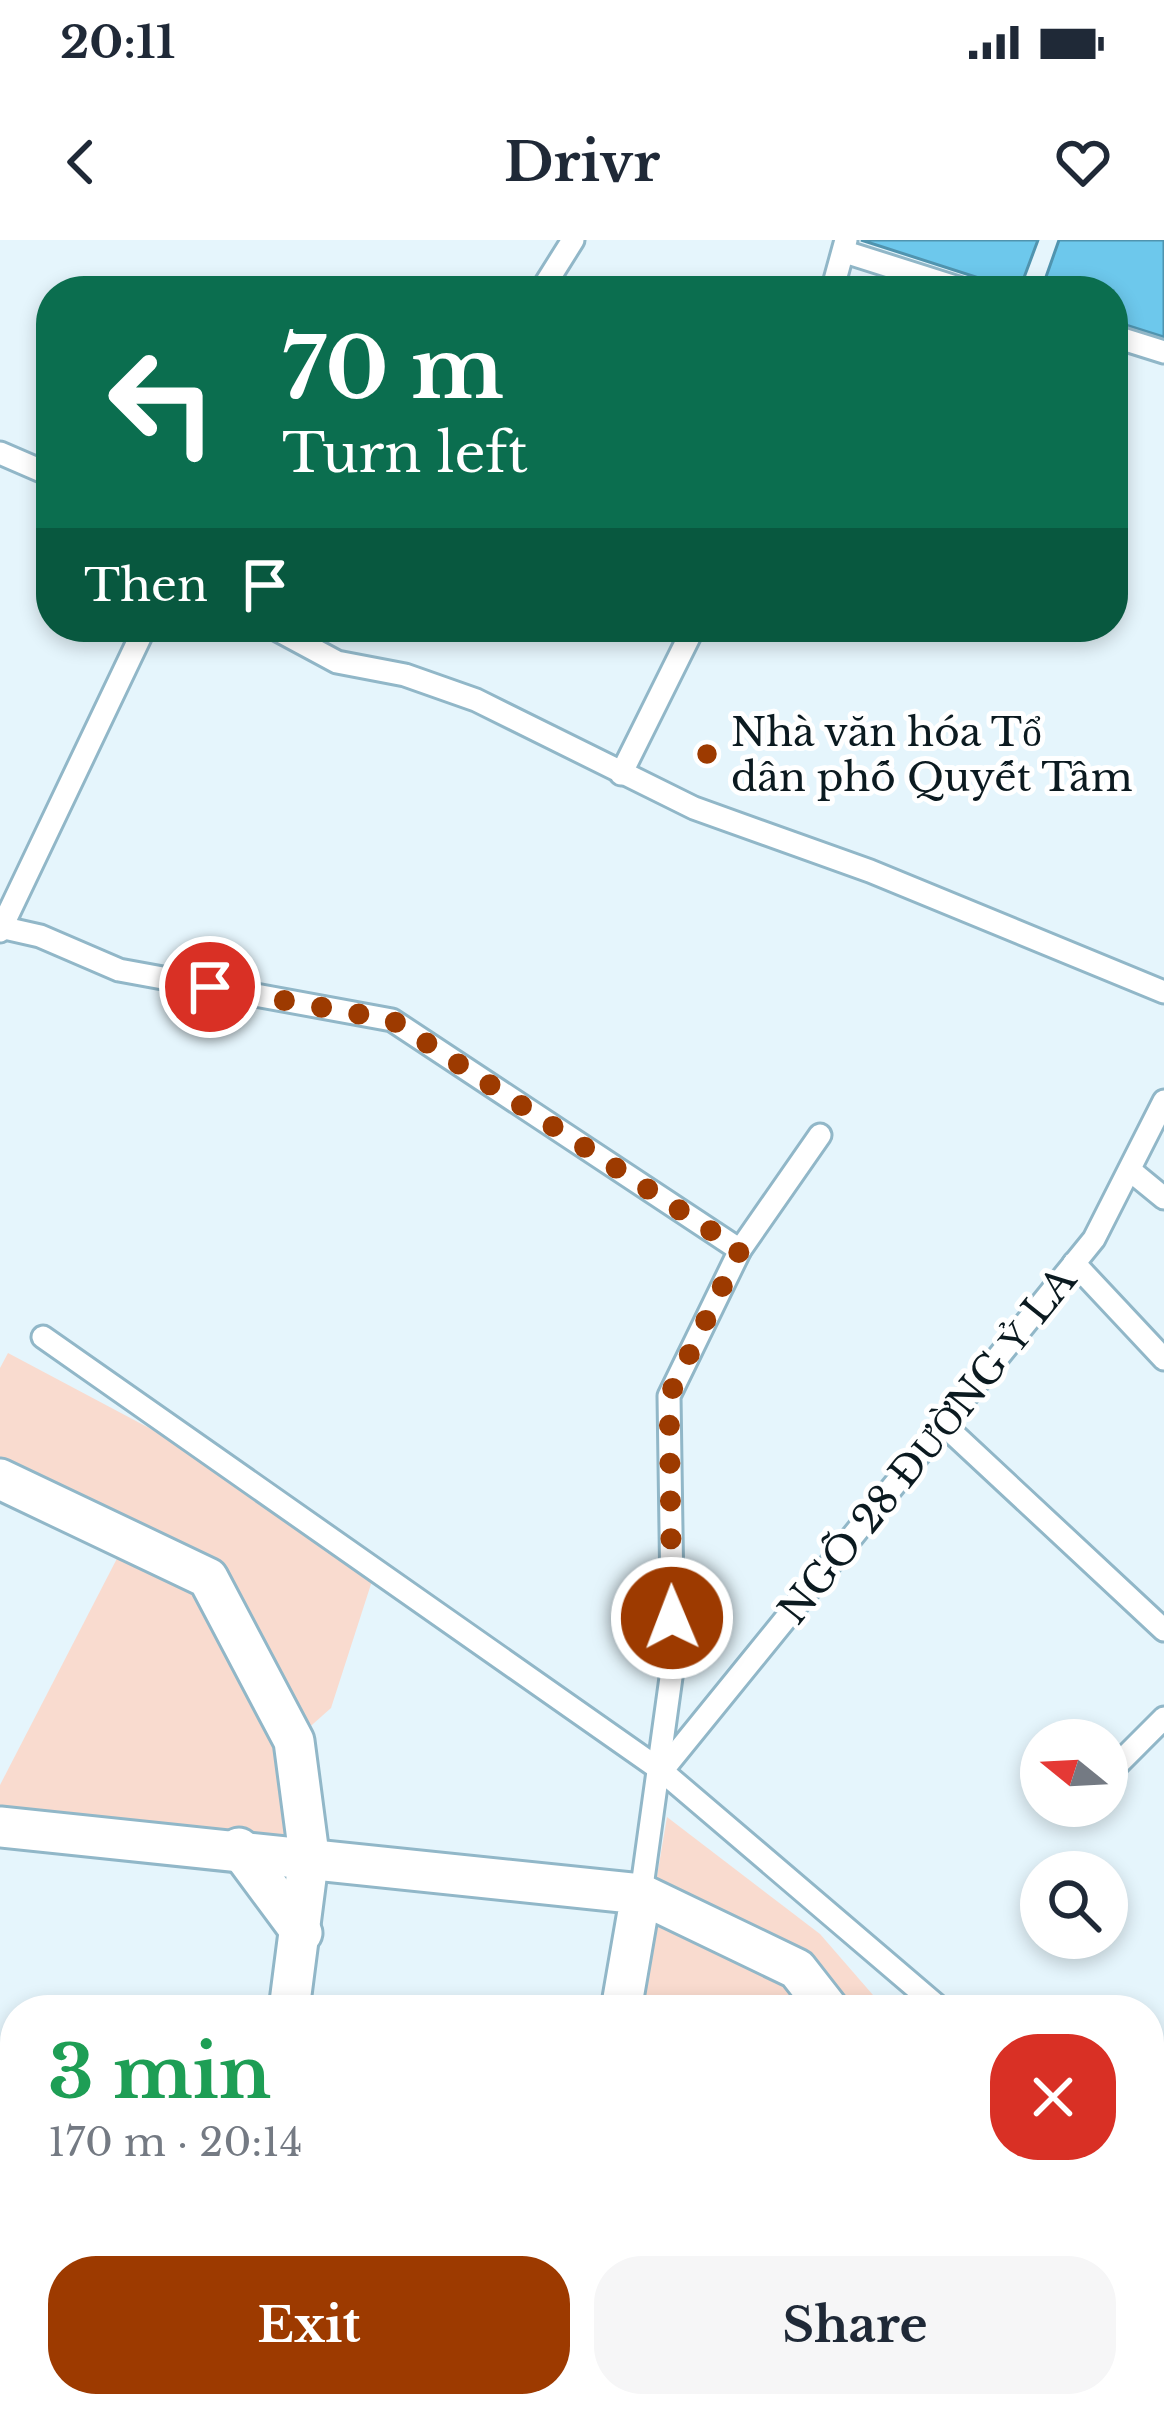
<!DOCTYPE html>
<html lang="en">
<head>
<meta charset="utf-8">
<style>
  :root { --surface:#fff; --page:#f6f6f7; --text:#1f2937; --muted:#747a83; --accent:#9d3a00 }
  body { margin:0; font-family:"Libre Baskerville",serif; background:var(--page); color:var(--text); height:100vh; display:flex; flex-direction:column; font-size:45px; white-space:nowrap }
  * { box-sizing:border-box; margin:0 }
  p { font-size:39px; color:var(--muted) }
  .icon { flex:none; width:66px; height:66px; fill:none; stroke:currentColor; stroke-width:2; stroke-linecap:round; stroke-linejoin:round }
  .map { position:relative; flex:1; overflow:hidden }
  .panel { position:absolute; left:0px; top:1755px; width:1164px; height:423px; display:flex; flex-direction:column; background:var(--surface); border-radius:48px 48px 0 0; box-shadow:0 6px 18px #0003 }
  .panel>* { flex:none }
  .banner { position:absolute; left:36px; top:36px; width:1092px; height:366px; border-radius:48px; box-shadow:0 6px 18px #0003; background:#0b6e4f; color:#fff; overflow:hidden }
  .needle { width:78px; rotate:288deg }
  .fabs { position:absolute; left:1020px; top:1479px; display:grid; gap:24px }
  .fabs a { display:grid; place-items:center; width:108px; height:108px; border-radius:50%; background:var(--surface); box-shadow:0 6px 18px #0003; font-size:60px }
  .pin { position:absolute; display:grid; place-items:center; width:102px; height:102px; color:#fff; margin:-51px; border:6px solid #fff; border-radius:50%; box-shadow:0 3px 12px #0007 }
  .me { position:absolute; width:132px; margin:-66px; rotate:359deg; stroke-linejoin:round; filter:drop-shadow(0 0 9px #0008) }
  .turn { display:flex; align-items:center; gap:42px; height:252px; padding:0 48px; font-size:54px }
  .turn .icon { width:156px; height:156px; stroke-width:2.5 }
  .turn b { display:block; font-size:84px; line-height:102px }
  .then { display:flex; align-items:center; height:114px; padding:0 48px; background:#0003; gap:24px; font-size:45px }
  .round { display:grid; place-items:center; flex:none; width:126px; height:126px; border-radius:48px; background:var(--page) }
  .head { display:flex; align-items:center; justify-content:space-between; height:204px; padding:0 48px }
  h1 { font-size:72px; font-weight:700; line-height:90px; color:#1e9e55 }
  .button { display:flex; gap:24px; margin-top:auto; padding:24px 48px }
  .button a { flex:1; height:138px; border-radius:48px; background:var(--accent); color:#fff; font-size:48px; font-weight:700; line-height:138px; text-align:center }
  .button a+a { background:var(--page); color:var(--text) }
  .status { display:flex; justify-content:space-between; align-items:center; height:84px; padding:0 60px; background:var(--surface); direction:ltr }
  .status svg { height:33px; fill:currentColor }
  header { display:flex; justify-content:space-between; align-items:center; height:156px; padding:0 48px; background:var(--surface); font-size:54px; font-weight:700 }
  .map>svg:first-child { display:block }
  .green { fill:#f9dbcf }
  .water { fill:#6dc8ec; stroke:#5094af; stroke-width:3 }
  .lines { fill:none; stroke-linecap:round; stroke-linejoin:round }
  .lane-casing { stroke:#91b7c8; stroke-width:27 }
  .street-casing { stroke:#91b7c8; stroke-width:45 }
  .lane { stroke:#fff; stroke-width:21 }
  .street { stroke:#fff; stroke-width:39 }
  .route { stroke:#9d3a00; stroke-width:21; stroke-dasharray:0 37.8 }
  .poi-dot { fill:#9d3a00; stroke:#fff; stroke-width:4.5 }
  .labels { text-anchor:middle; stroke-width:10; stroke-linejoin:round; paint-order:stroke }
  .poi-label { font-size:39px; fill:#0b1a20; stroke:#fff; text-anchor:start }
  .street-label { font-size:39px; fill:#0b1a20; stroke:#fff }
</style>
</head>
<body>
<div class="status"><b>20:11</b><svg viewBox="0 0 49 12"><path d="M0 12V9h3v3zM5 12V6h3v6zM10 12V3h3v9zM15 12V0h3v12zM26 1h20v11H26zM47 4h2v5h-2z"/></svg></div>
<header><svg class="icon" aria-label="back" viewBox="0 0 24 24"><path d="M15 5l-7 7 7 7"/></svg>Drivr<svg class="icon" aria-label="heart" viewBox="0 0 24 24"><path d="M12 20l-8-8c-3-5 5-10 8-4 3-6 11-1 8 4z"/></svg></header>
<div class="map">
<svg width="1164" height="2176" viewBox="0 0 1164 2176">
  <rect width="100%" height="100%" fill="#e5f5fc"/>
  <g class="green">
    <path d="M8,1113L264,1249L372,1341L331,1468L295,1500L210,1336L0,1236V1128Z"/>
    <path d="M125,1303L204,1341L289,1503L305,1612L0,1584V1545Z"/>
    <path d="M667,1577L820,1694L886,1770H834L655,1648Z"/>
    <path d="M645,1661L794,1732L824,1770H629Z"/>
    <path d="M1149,2073L1164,2090V2176H1143L1134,2163H1149Z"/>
  </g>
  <g class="water">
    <path d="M861,0H1038L1019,51Z"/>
    <path d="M1059,0H1164V97L1113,81V51H1041Z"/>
  </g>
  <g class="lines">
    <g class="lane-casing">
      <g id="lane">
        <path d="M845,12L968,51"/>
        <path d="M541,51L573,0"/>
        <path d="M832,51L846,0"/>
        <path d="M1113,96L1164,112"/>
        <path d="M0,213L51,235"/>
        <path d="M272,387L337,422L405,435L476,460L694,568L870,631L1164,752"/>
        <path d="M621,534L694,387"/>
        <path d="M0,687L40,696L119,730L392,780L740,1010"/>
        <path d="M0,691L145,387"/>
        <path d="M1131,931L1164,958"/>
        <path d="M1074,1023L1164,1119"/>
        <path d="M43,1097L662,1531L942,1770"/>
        <path d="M944,1185L1164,1390"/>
        <path d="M662,1531L1094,999L1164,861"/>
        <path d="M1107,1535L1164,1478"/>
        <path d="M641,1654L673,1423L669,1156L740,1010L820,895"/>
        <path d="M1149,1902L1164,1890"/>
        <path d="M1149,1971L1164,1988"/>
      </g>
    </g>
    <g class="street-casing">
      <g id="street">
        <path d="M0,1239L208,1338L294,1501L309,1615L289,1770"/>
        <path d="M0,1587L641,1654L621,1770"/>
        <path d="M239,1608L302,1693"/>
        <path d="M641,1654L797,1729L829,1770"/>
        <path d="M1115,2163L1124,2176"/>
        <path d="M222,2176L224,2163"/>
        <path d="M552,2176L555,2163"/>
        <path d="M890,2176L892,2163"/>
      </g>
    </g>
    <use href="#lane" class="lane"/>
    <use href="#street" class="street"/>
  </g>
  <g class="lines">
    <path class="route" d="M210,747L392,780L740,1010L669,1156L672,1378"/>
  </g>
  <circle class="poi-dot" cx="707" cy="514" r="12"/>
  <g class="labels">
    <g class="poi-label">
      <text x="731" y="506">Nhà văn hóa Tổ<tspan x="731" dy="45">dân phố Quyết Tâm</tspan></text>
    </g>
    <g class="street-label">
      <text transform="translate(927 1205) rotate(-51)" y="14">NGÕ 28 ĐƯỜNG Ỷ LA</text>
    </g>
  </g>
</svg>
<div class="fabs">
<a><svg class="needle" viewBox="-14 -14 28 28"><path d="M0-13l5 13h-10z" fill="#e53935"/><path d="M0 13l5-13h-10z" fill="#747a83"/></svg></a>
<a><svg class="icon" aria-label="search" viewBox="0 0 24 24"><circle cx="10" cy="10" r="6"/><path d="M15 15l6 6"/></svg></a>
</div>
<div class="pin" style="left:210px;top:747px;background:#d93025"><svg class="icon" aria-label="arrive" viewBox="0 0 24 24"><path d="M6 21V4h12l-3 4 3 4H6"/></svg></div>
<svg class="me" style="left:672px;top:1378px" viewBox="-20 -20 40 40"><circle r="17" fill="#9d3a00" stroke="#fff" stroke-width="3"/><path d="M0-11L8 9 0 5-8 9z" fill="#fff"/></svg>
<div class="banner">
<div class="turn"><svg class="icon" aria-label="left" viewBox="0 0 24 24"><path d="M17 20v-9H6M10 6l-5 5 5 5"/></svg><div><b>70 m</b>Turn left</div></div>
<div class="then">Then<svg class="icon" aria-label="arrive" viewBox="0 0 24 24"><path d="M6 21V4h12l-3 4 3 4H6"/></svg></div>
</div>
<section class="panel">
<div class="head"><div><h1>3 min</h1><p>170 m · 20:14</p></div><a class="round" style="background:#d93025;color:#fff"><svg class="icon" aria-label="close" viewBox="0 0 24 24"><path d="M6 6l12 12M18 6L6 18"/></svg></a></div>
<div class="button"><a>Exit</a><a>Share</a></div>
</section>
</div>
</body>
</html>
